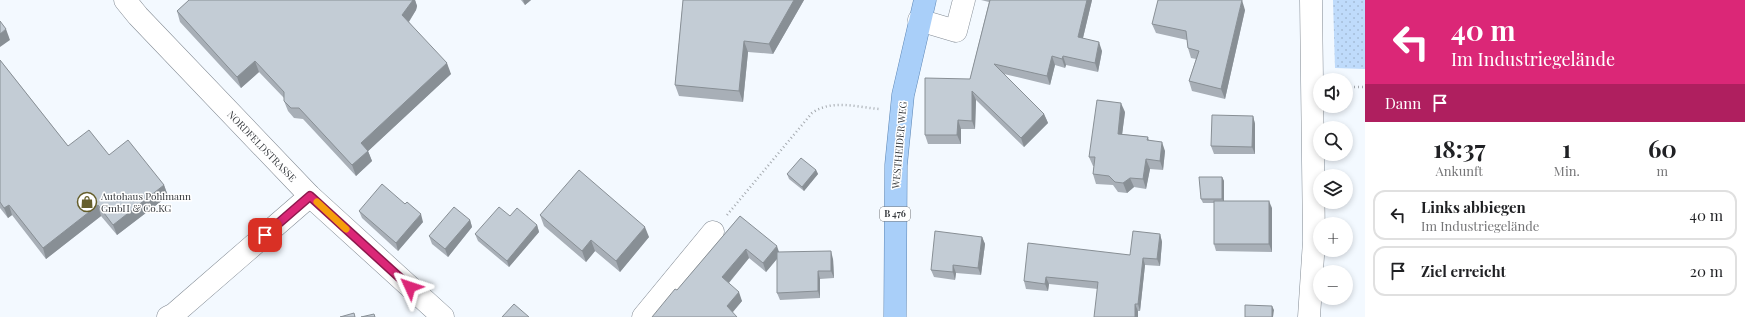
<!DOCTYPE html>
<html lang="de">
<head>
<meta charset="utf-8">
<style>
  :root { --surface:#fff; --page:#f2f2f2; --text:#202124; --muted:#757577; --line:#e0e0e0 }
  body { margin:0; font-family:"Playfair Display",serif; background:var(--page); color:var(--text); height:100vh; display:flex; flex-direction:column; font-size:15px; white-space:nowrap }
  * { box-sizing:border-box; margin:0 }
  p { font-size:13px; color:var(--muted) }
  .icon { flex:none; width:22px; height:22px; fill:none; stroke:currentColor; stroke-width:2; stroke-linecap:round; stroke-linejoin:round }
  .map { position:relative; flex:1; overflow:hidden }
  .side { display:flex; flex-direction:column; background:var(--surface); width:380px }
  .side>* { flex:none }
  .top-card { background:#db2777; color:#fff; overflow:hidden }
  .tools { position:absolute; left:1313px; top:73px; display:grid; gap:8px }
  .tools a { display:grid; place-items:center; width:40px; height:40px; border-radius:50%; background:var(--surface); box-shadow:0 2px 6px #0003; font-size:20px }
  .pin { position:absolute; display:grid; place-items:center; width:34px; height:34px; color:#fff; margin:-17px; border-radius:8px; box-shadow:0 2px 6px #0006 }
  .me { position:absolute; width:44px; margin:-22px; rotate:312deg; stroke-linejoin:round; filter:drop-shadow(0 0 3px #0008) }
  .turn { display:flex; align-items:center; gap:14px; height:84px; padding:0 20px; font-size:18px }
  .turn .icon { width:52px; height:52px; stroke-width:2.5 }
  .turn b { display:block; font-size:28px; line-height:34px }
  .then { display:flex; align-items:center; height:38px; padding:0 20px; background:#0003; gap:8px; font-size:15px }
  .eta { display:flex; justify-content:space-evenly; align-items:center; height:68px; text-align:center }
  .eta b { font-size:24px; font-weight:700; line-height:28px }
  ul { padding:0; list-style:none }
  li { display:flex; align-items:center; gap:12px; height:50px; margin:0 8px 6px; padding:0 12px; border:2px solid var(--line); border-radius:12px }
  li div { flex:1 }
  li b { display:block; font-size:15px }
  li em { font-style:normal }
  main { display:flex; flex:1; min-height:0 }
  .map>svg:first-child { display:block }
  .grass { fill:url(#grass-dots) }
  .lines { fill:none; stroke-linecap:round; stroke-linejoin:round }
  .minor-casing { stroke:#838b94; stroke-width:23 }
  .major-casing { stroke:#5c86b5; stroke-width:23 }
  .path { stroke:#a4a9ae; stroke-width:2.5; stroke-dasharray:1 3; stroke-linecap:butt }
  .minor { stroke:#fff; stroke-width:22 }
  .major { stroke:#a9cff9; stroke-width:22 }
  .wall { fill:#a8afb7 }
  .shaded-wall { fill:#888f95 }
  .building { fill:#c3ccd5; stroke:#888f95 }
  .route-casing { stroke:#8e194d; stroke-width:10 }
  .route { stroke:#db2777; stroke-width:7 }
  .slow { stroke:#f59e0b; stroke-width:7 }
  .labels { text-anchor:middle; stroke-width:3; stroke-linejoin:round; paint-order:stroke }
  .shield { fill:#fff; stroke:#727477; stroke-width:1 }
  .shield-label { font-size:9px; font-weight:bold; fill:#36393d }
  .street-label { font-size:10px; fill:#36393d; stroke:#fff }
  .poi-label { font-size:10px; fill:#36393d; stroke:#fff; text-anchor:start }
</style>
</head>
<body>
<main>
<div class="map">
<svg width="1365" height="317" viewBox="0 0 1365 317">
  <defs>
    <pattern id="grass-dots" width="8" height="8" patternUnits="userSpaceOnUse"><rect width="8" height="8" fill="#bfdbfb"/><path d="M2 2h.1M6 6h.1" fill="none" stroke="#a5bdd8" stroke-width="1.8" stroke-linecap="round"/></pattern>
  </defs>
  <rect width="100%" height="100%" fill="#f3f9ff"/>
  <path class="grass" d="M1333,0H1365V69L1335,68Z"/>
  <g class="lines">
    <g class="minor-casing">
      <g id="minor">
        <path d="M125,0L138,16L310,196L443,317"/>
        <path d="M919,20L956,31L964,0"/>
        <path d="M168,317L174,314L310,196"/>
        <path d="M643,317L713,232"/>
        <path d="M1309,317L1314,241L1311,0"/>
      </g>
    </g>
    <g class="major-casing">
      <path id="major" d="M895,317L896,165L903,95L925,0"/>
    </g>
    <g class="path">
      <path d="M1346,87H1365"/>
      <path d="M727,215L812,113C832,99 856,107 879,109"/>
    </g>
    <use href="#minor" class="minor"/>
    <use href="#major" class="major"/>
  </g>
  <g class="wall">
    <path d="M189,0H415L417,6L416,10L409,22L451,74L368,151L372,161L356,176L303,119L294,118L288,111L284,101V98L259,72L241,88L180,22L177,11Z"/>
    <path d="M521,0H531L525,5Z"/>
    <path d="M683,0H804L773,54L748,52L743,102L679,96L675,85Z"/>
    <path d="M981,0H1092L1083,38L1102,51L1098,72L1066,65L1065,68L1055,65L1050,85L1004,74L1044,114L1048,123L1024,147L976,100L975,129H961V144H928L925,135L970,79L989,2Z"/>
    <path d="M1245,10L1225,99L1192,91L1189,81L1196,59L1191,58L1188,48L1187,40L1156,33L1152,24Z"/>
    <path d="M0,60L68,146L109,155L164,185L168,196L117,235L101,216L46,259L12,215L8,218L0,208Z"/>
    <path d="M1125,112L1122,134L1148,137L1149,140L1165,151L1163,170L1150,169L1146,189L1134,187L1127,193L1118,192L1113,185L1096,184L1093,174L1094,166H1093L1089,157Z"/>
    <path d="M1253,116L1255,124V154H1214L1211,146Z"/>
    <path d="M816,170L818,174L804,191L789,179L787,174Z"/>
    <path d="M1222,177L1224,181V201L1272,208V252L1216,251L1214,244V203H1203L1201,199Z"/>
    <path d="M359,211L423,222L398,251L362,218Z"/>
    <path d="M540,215L649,237L620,272L595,251L586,262L544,226Z"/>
    <path d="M510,216L537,225L539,232L509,267L478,241L475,234Z"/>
    <path d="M740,216L779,252L833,259L834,278L820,279V298L780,300L777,293V259L766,272L749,258L729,283L742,301L733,312L677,290Z"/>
    <path d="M470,220L472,227L448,257L432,244L429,236Z"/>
    <path d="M1160,234L1162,242L1160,266L1145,265L1140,311H1138L1098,289L1049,284L1048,291L1026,289L1024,281L1130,255Z"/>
    <path d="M982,237L985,244L981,275L956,273L955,280L934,277L931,270Z"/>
  </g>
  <g class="shaded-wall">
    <path d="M413,0H415L417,6L416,10L406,26L402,15Z"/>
    <path d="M523,0H531L525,5Z"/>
    <path d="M794,0H804L773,54L769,44Z"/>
    <path d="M1087,0H1092L1081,46L1078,37Z"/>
    <path d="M1242,0L1245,10L1225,99L1221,89Z"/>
    <path d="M6,29L10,40L0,47V34Z"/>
    <path d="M744,41L748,52L743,102L739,91Z"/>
    <path d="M1099,42L1102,51L1098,72L1095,63Z"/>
    <path d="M1052,56L1055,65L1050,85L1047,76Z"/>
    <path d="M1063,56L1066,65L1065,68L1062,59Z"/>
    <path d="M255,61L259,72L241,88L237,77Z"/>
    <path d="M447,63L451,74L365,154L361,143Z"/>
    <path d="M972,91L976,100L975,129L972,121Z"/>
    <path d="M1121,103L1125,112L1121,143L1118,134Z"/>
    <path d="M1044,114L1048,123L1024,147L1021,138Z"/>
    <path d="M1253,116L1255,124V154L1252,147Z"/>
    <path d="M958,120L961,129V144L957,135Z"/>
    <path d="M1162,142L1165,151L1163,170L1160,161Z"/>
    <path d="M368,151L372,161L356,176L352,165Z"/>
    <path d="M1146,159L1150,169L1146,189L1143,179Z"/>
    <path d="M816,170L818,174L804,191L802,187Z"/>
    <path d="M1222,177L1224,181V203L1222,199Z"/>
    <path d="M1130,178L1134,187L1127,193L1123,183Z"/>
    <path d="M164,185L168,196L117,235L113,225Z"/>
    <path d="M1269,201L1272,208V252L1269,244Z"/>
    <path d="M9,205L12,215L8,218L4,208Z"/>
    <path d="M98,205L101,216L46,259L43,248Z"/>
    <path d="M421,214L423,222L398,251L396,243Z"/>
    <path d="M470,220L472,227L448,257L445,249Z"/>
    <path d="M537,225L539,232L509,267L507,261Z"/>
    <path d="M645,227L649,237L620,272L616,261Z"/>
    <path d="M1160,234L1162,242L1160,266L1157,259Z"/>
    <path d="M982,237L985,244L981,275L978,268Z"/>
    <path d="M591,240L595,251L586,262L582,251Z"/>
    <path d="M777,246L780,255L766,272L763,263Z"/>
    <path d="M746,249L749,258L726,286L722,277Z"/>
    <path d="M831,251L833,259L834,278L831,271Z"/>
    <path d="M1143,258L1145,265L1140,311L1138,304Z"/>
    <path d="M953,265L956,273L955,280L953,272Z"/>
    <path d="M818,271L820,279V298L818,291Z"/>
    <path d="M1046,277L1049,284L1048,291L1045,284Z"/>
    <path d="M739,292L742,301L730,315L727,306Z"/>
    <path d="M1135,304L1138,311V317H1135Z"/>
    <path d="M1272,306L1274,310L1273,317H1272Z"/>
  </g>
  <g class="building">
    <path d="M189,0H413L402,15L447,63L361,143L368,151L352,165L299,108H291L284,101V92L255,61L237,77L177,11Z"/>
    <path d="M683,0H794L769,44L744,41L739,91L675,85Z"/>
    <path d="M990,0H1087L1078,37L1099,42L1095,63L1063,56L1062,59L1052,56L1047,76L994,64L1044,114L1021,138L972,91V121L958,120L957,135H925V78L970,79Z"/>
    <path d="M1158,0H1242L1221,89L1189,81L1199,51L1188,48L1186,31L1152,24Z"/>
    <path d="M0,21L6,29L0,34Z"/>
    <path d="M0,60L68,146L89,130L109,155L128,140L164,185L113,225L98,205L43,248L9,205L4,208L0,202Z"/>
    <path d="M1097,100L1121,103L1118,134L1148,137L1147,140L1162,142L1160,161L1146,159L1143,179L1130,178L1123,183L1115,182L1109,176L1093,174L1095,157H1089Z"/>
    <path d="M1212,115L1253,116L1252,147L1211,146Z"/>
    <path d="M801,158L816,170L802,187L787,174Z"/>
    <path d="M579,170L645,227L616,261L591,240L582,251L540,215Z"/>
    <path d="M1199,177H1222V199H1201Z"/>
    <path d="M382,184L405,204L407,202L421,214L396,243L359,211Z"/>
    <rect x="1214" y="201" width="55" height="43"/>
    <path d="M454,207L470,220L445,249L429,236Z"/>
    <path d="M499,207L510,216L517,208L537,225L507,261L475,234Z"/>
    <path d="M740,216L777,246L763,263L746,249L722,277L739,292L727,306L737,317H652L675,289L677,290Z"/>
    <path d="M935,231L982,237L978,268L953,265V272L931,270Z"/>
    <path d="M1133,231L1160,234L1157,259L1143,258L1138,304H1135V317H1094L1098,282L1046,277L1045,284L1024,281L1028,243L1130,255Z"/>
    <path d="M831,251V271H818V291L777,293V252Z"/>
    <path d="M514,304L529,317H502Z"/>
    <path d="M1245,305L1272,306V317H1245Z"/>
    <path d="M354,313L355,317H340Z"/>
    <path d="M374,314L375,317H361Z"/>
  </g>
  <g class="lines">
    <g class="route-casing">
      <path id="route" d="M265,235L310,196L410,287"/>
    </g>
    <use href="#route" class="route"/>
    <path class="slow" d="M317,202L346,229"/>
  </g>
  <defs>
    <g id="shop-ring" transform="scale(1)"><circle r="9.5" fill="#fff" stroke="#655e2b" stroke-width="1.5"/><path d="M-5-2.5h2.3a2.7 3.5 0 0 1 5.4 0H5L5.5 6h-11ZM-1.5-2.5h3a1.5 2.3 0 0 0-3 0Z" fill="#655e2b"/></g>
  </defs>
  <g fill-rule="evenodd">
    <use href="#shop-ring" x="87" y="202"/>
  </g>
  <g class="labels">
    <rect class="shield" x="880" y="207" width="30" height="14" rx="3"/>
    <g class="shield-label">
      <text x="895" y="217">B 476</text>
    </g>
    <g class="street-label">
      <text transform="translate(899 145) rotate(-85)" y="4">WESTHEIDER WEG</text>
      <text transform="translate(262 146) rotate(46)" y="4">NORDFELDSTRASSE</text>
    </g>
    <g class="poi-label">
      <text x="101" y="200">Autohaus Pohlmann<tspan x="101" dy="12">GmbH &amp; Co.KG</tspan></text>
    </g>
  </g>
</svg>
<div class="tools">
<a><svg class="icon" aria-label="sound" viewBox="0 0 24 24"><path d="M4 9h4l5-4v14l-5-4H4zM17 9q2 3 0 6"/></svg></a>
<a><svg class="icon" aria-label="search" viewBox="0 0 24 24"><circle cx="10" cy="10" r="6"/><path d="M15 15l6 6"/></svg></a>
<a><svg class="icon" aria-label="layers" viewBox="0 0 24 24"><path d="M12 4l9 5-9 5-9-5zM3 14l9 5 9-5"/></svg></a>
<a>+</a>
<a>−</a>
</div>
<div class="pin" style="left:265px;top:235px;background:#d93025"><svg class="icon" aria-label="arrive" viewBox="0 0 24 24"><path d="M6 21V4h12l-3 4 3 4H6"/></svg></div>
<svg class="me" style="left:410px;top:287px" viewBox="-20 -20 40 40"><path d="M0-17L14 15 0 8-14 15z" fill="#db2777" stroke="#fff" stroke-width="4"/></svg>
</div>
<section class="side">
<div class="top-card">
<div class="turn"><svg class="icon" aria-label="left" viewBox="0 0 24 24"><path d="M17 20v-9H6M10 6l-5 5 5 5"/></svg><div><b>40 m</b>Im Industriegelände</div></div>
<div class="then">Dann<svg class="icon" aria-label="arrive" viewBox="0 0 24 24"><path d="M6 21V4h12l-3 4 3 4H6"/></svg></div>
</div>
<div class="eta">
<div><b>18:37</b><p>Ankunft</p></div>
<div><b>1</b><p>Min.</p></div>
<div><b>60</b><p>m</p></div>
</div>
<ul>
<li><svg class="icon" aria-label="left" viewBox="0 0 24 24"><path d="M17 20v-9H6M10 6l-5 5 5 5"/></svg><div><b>Links abbiegen</b><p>Im Industriegelände</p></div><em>40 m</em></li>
<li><svg class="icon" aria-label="arrive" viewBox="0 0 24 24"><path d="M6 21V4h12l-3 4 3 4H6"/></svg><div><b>Ziel erreicht</b></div><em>20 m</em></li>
</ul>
</section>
</main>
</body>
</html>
